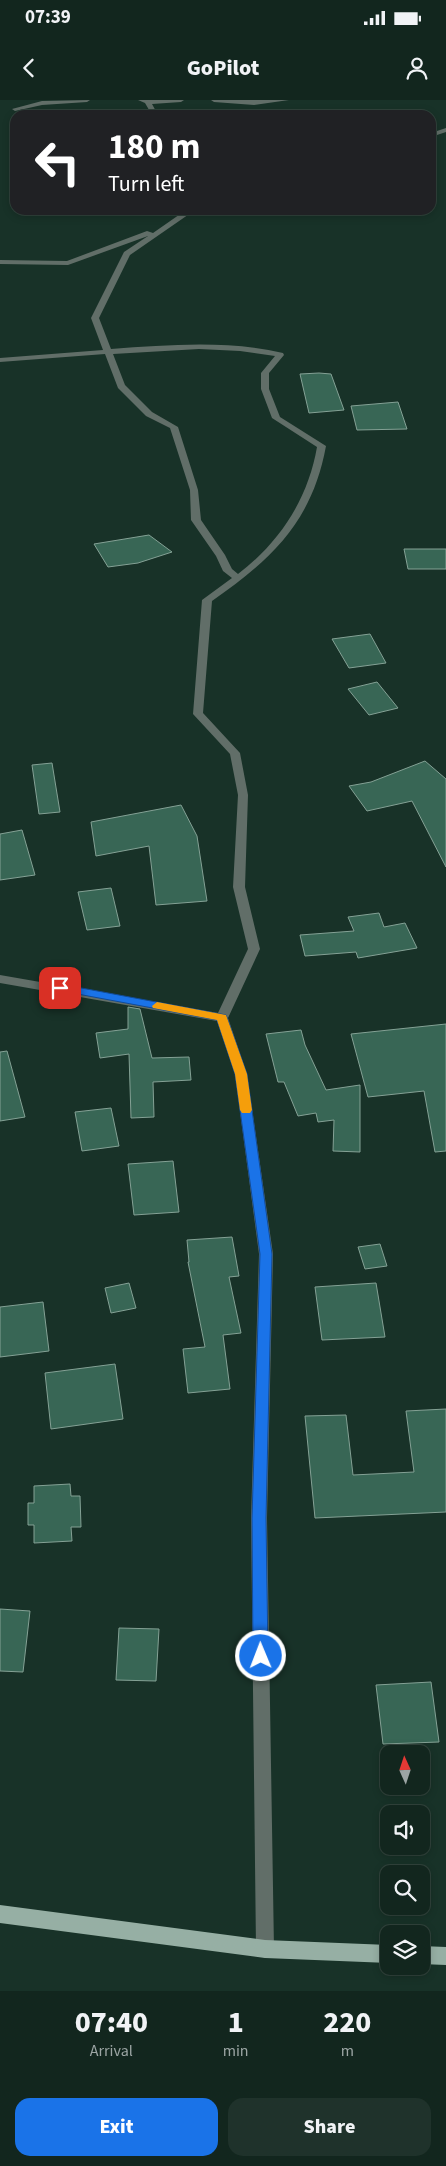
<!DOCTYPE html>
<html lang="en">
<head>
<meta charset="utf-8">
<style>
  :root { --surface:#12261e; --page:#1f322b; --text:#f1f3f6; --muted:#9ca5a4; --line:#31433c; --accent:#1a73e8 }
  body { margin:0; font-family:"Source Sans 3",sans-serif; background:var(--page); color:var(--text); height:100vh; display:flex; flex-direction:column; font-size:19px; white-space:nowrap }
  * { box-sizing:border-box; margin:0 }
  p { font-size:16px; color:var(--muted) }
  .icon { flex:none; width:28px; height:28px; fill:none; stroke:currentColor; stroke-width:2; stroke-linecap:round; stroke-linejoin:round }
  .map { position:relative; height:1891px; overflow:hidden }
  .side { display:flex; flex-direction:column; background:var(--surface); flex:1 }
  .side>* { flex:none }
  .top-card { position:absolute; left:10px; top:10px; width:426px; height:105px; border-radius:15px; box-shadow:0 2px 8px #0003,0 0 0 1px var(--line); background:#202124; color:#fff; overflow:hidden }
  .needle { width:32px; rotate:357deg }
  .buttons { position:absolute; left:380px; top:1645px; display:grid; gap:10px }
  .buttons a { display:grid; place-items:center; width:50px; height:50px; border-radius:10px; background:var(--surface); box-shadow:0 2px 8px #0003,0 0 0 1px var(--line); font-size:25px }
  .pin { position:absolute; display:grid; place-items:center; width:42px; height:42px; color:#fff; margin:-21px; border-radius:10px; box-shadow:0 2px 8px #0006 }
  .me { position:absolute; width:55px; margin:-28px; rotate:359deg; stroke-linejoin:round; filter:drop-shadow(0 0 4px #0008) }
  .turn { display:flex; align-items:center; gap:18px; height:105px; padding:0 15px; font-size:22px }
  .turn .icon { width:65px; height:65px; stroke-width:2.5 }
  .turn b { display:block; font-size:35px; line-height:42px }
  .eta { display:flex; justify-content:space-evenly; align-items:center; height:85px; text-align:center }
  .eta b { font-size:30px; font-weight:800; line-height:35px }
  .primary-button { display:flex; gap:10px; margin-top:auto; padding:10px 15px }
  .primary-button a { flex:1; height:58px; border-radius:15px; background:var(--accent); color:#fff; font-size:20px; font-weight:800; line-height:58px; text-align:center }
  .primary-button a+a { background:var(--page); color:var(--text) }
  .status { display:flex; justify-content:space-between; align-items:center; height:35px; padding:0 25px; background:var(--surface); direction:ltr }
  .status svg { height:14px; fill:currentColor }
  header { display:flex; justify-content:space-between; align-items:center; height:65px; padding:0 15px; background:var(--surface); font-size:22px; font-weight:800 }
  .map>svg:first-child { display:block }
  .building { fill:#386655; stroke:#84a195 }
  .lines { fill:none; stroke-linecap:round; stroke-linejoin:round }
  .minor { fill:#616e68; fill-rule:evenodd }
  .major { fill:#96afa4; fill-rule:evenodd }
  .route { fill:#1a73e8; stroke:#114b97 }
  .slow { fill:#f59e0b }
</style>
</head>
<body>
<div class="status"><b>07:39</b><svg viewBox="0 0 49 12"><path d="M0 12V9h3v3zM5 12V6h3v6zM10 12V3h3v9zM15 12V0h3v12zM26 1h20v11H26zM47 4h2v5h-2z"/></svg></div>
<header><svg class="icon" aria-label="back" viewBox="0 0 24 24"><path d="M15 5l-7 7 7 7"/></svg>GoPilot<svg class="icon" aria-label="person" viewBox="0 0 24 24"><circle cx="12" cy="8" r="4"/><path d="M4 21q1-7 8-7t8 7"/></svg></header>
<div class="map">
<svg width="446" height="1891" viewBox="0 0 446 1891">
  <rect width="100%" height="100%" fill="#183228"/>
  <g class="building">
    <path d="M319,273L331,274L344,310L309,313L300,274Z"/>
    <path d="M398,302L407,329L357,330L351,306Z"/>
    <path d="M149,435L172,452L138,463L108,467L94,444Z"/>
    <path d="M404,449H446V469H408Z"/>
    <path d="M370,534L386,563L349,568L332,539Z"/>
    <path d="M377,582L398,608L369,615L348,589Z"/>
    <path d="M425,661L446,679V767L412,701L367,711L349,686L371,682Z"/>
    <path d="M52,663L60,712L39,714L32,665Z"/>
    <path d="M181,705L197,736L207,801L156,805L149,746L96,756L91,722Z"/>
    <path d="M22,730L35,775L0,780V734Z"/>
    <path d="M111,788L120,826L87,830L78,792Z"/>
    <path d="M379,813L384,827L405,823L417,848L358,858L356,852L305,856L300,835L354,831L348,817Z"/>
    <path d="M128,907L140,909L152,958L189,957L191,980L153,982L154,1017L131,1018L129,954L100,958L96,933L128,929Z"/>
    <path d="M446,924V1051L435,1052L424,991L368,997L351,934Z"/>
    <path d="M301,930L305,945L326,990L360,985V1052L333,1051L334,1020L318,1022L316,1013L298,1016L284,982H278L266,934Z"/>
    <path d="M7,951L25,1017L0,1021V952Z"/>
    <path d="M111,1008L119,1046L82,1051L75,1012Z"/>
    <path d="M173,1061L179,1112L134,1115L128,1064Z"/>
    <path d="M232,1137L239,1176L229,1177L241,1233L223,1235L230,1289L188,1293L183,1249L205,1247L188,1162H189L187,1140Z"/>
    <path d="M380,1144L387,1166L365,1169L358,1147Z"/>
    <path d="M129,1183L136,1208L111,1213L105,1188Z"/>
    <path d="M376,1183L385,1237L322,1240L315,1187Z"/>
    <path d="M43,1202L49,1251L0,1257V1207Z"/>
    <path d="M115,1264L123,1319L51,1329L45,1273Z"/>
    <path d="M446,1309V1412L315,1418L305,1316L346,1315L353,1375L414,1372L406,1311Z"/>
    <path d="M70,1384L71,1396H80L81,1427H71L72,1441L34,1443V1425H28V1403H34V1386Z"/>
    <path d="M0,1509L30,1511L23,1572L0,1571Z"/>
    <path d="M119,1528L159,1529L156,1581L116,1580Z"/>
    <path d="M431,1582L439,1642L383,1644L376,1585Z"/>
  </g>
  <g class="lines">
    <g class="minor">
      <path d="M90,0L87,2L42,5L15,11L12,9L42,1Z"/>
      <path d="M138,0H184L181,2L152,4L158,15H152L145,3Z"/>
      <path d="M211,0H289L254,5L214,2Z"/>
      <path d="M446,28V32L431,37V33Z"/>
      <path d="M186,110H195L130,155L99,218L111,249C169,245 226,240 283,253L284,255L269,273V289L280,317L326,346C312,422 272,459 212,501L203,613L240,653L248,695L245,787L260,849L228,918L247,974L273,1154L267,1418L274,1849L271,1855L265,1858L259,1855L256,1849L251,1418L259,1154L235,974L217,921L0,883V875L218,913L248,849L233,787L238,695L230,654L193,614L202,500L232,478L223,471L216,456L191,420L190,390L170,328L146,316L118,288L105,254L0,262V258L103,250L91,218L124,152L148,136L68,165L0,164V160L67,161L147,131L153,133ZM199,249L240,251L275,256L261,273V289L272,318L317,347C308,399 280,442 238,474L232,469L225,455L201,420L198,390L178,327L152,312L125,285L113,254Z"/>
    </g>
    <g class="major">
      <path d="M0,1805L265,1840L389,1845V1863L265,1858L0,1823Z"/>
      <path d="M421,1846L446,1847V1865L421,1864Z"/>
    </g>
  </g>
  <path class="route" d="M60,884L226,915L247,974L272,1154L266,1418L268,1556L266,1560L261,1562L256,1560L253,1556L252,1418L260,1154L235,974L217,920L56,890L54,888Z"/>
  <path class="slow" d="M157,902L226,915L247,974L252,1010L250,1013H242L240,1010L235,974L217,920L153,908L152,906Z"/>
</svg>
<div class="buttons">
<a><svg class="needle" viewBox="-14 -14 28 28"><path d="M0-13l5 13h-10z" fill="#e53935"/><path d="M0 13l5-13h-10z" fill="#9ca5a4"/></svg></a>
<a><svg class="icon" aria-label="sound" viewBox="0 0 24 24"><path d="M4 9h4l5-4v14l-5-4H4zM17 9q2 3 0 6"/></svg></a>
<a><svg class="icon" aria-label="search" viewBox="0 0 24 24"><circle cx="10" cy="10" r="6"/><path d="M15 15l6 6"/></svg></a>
<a><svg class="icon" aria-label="layers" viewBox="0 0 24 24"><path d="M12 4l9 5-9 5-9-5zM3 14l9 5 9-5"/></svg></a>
</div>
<div class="pin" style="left:60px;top:888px;background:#d93025"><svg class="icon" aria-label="arrive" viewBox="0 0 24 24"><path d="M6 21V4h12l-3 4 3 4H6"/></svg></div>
<svg class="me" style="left:261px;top:1556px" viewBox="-20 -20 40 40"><circle r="17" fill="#1a73e8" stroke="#fff" stroke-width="3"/><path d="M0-11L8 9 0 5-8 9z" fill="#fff"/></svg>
<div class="top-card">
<div class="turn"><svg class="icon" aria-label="left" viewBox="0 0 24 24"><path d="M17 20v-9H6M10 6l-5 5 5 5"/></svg><div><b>180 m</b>Turn left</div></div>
</div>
</div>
<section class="side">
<div class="eta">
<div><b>07:40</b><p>Arrival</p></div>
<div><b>1</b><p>min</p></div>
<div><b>220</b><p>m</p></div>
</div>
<div class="primary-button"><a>Exit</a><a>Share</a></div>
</section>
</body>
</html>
